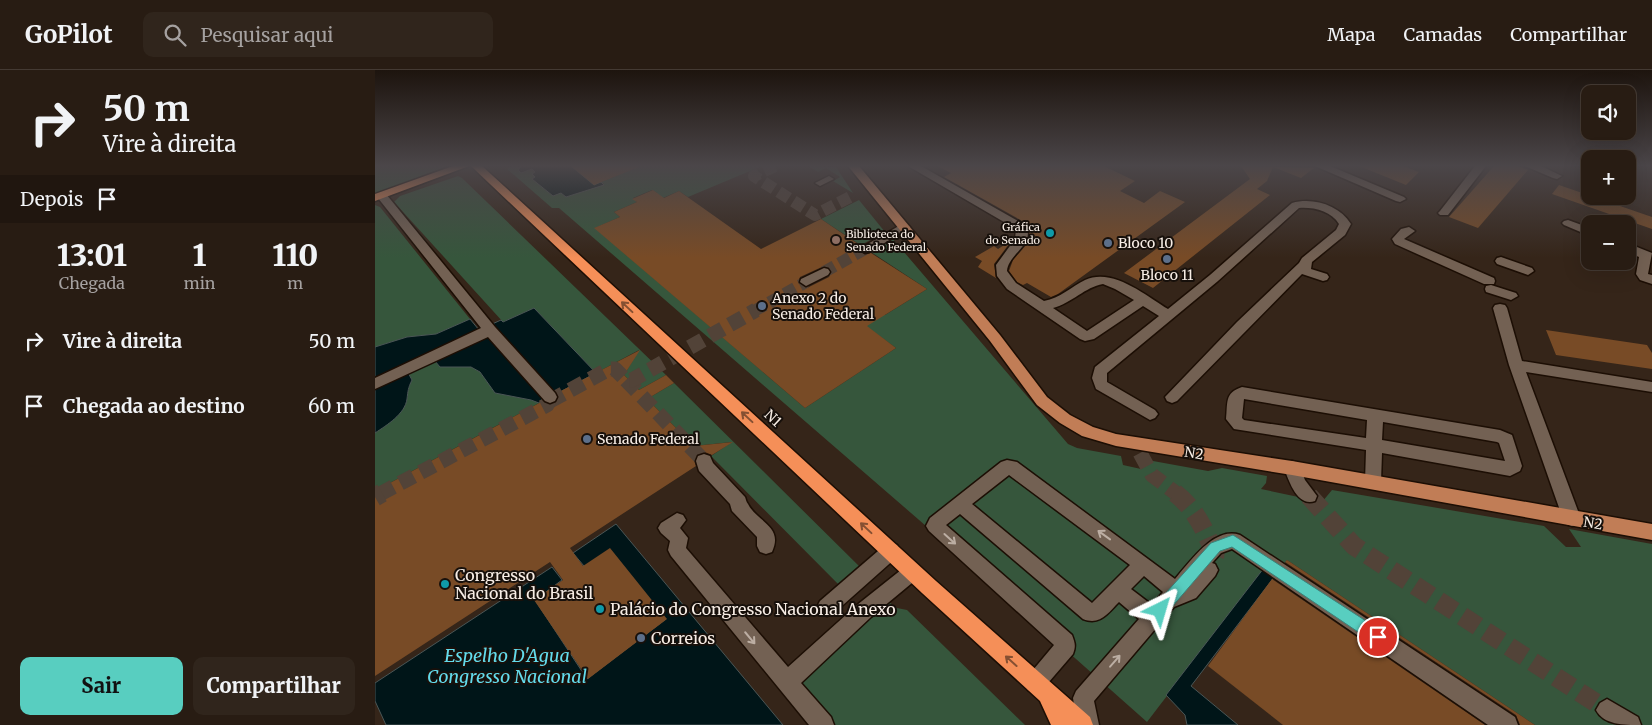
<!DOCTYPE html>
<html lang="pt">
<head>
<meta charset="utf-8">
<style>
  :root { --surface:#281c13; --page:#30251c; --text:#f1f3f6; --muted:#a5a1a0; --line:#443a33; --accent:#58cec0 }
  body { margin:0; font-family:Merriweather,serif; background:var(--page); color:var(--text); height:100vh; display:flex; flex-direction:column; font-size:19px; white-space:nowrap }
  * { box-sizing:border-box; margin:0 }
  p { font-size:16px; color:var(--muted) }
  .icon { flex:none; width:28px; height:28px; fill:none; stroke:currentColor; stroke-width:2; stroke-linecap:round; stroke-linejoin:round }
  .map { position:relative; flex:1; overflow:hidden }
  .side { display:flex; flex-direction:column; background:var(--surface); width:375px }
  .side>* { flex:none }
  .guide { background:#281c13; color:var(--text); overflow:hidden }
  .tools { position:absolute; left:1206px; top:15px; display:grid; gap:10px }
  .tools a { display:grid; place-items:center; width:55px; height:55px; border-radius:10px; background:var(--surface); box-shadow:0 5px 20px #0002,0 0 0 1px var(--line); font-size:25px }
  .pin { position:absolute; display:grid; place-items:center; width:42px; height:42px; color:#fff; margin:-21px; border:2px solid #fff; border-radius:50%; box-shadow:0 1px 5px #0007 }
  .me { position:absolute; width:55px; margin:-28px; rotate:40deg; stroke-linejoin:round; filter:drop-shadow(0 0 4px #0008) }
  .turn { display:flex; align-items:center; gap:18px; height:105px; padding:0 20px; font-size:22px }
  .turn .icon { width:65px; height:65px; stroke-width:2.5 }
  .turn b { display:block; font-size:35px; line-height:42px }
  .then { display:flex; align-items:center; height:48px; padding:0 20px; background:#0003; gap:10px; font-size:19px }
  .eta { display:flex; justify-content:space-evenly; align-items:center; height:85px; text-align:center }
  .eta b { font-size:30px; font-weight:800; line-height:35px }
  .primary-button { display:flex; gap:10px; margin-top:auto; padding:10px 20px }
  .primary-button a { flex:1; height:58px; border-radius:10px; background:var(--accent); color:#111; font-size:20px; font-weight:800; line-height:58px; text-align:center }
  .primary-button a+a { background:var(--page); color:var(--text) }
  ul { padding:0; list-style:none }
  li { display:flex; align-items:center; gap:15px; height:65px; padding:0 20px }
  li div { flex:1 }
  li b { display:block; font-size:19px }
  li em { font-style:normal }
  header { display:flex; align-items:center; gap:30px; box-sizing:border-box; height:70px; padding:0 25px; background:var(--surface); border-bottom:1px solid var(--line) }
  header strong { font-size:24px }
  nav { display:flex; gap:28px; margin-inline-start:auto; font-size:18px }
  .search { width:350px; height:45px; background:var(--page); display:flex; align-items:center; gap:12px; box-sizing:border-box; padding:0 18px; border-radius:10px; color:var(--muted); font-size:19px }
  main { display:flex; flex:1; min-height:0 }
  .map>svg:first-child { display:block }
  .green { fill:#36563c }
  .water { fill:#001518; stroke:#4a5656 }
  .building { fill:#784b26; fill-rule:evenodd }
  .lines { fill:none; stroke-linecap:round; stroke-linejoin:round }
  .minor-tunnel-far2 { stroke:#524338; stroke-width:12; stroke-dasharray:12 5.5; stroke-linecap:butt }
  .minor-tunnel-far1 { stroke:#524338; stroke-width:15; stroke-dasharray:15 8; stroke-linecap:butt }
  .minor-tunnel { stroke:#524338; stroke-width:19; stroke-dasharray:19 9; stroke-linecap:butt }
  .minor-casing { stroke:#1c0e04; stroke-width:3 }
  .major-casing { stroke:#1c0e04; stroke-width:3 }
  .highway-casing { stroke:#1c0e04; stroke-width:3 }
  .minor { fill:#736153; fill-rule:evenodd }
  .major { fill:#c17d56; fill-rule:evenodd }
  .highway { fill:#f58f58; fill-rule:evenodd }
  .oneway { stroke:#865032 }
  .oneway2 { stroke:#bcaea3 }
  .route { fill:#58cec0; stroke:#39867d }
  .culture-dot { fill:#0f9aa8; stroke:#17100b; stroke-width:2 }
  .education-dot { fill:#8d6e63; stroke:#17100b; stroke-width:2 }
  .service-dot { fill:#5c6f8a; stroke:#17100b; stroke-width:2 }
  .labels { text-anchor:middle; stroke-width:4; stroke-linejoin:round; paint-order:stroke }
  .far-poi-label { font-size:11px; fill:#f7ede5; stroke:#17100b; text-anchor:end }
  .poi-label { font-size:14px; fill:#f7ede5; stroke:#17100b; text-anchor:start }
  .street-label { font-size:14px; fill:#f7ede5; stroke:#17100b }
  .near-poi-label { font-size:16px; fill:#f7ede5; stroke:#17100b; text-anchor:start }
  .near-water-label { font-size:18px; font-style:italic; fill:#63dbeb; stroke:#17100b }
</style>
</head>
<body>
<header>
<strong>GoPilot</strong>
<div class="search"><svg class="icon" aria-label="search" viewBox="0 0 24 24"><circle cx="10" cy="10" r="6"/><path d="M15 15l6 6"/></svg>Pesquisar aqui</div>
<nav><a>Mapa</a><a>Camadas</a><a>Compartilhar</a></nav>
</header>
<main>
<section class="side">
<div class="guide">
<div class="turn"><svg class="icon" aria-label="right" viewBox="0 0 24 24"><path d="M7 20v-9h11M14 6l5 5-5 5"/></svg><div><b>50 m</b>Vire à direita</div></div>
<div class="then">Depois<svg class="icon" aria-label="arrive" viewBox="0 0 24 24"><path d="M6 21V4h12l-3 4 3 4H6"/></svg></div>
</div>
<div class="eta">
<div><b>13:01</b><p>Chegada</p></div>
<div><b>1</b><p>min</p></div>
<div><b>110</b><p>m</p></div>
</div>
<ul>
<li><svg class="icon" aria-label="right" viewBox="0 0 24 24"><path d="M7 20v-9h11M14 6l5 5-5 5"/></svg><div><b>Vire à direita</b></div><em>50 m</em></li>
<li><svg class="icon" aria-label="arrive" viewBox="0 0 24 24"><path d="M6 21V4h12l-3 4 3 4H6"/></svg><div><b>Chegada ao destino</b></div><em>60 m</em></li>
</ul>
<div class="primary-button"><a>Sair</a><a>Compartilhar</a></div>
</section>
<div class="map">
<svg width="1277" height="655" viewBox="0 0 1277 655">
  <rect width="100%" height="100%" fill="#352519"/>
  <g class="green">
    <path d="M0,96H72L0,124Z"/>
    <path d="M138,96L157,99L160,103L161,107L157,109L178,126L186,123L191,127L229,114L226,112L265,96H387L313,127L304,121L274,134L282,123L277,120L258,128L262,132L239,142L245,147L220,158L430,338L521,278L451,227L470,217L510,245L552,219L446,149L484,130L510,162L486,175L495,181L517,168L693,374L702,378L746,386L748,395L766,399L778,391L833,401L847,398L892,406L891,413L886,419L947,432L957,420L1169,456L1191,477H1206L1194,459L1277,474V655H1160L912,490L903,502L892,495L772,652L551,456L184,138H177L132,99Z"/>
    <path d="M433,96L461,97L478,123L458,111L465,107L451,98L443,102Z"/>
    <path d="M83,106L87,108L291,305L264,320L249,305L264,280L221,303L159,238L128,252L19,132L25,126Z"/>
    <path d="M0,135L5,137L95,249L61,264L32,267L0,277Z"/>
    <path d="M55,285L65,297H96L105,302L121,323L156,330L164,333L0,421V363C11,355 30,343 32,329C33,321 33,318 37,310L29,297Z"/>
    <path d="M299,313L488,500L467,518L336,386L357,372L319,376L272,329Z"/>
    <path d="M514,532L522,538L532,540L650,655H460L422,610Z"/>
  </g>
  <g class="water">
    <path d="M146,96H196L219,115L226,112L229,115L191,127L186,123L178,126L157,109L160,107L157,104L160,102L157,99L146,103L143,100Z"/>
    <path d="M159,238L221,303L164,333L156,330L120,323L105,302L96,297H65L55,285L30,297L37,310C33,318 33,321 32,329C30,344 12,355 0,363V277L32,267L61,264L95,249L104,260L126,250L128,252Z"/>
    <path d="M241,454L408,655H11L0,631V613L177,497L187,510L160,530L212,609L291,549L209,496L198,483Z"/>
    <path d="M892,494L903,502L816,616L863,655H812L810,645L791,625Z"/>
  </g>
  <g class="building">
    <path d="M196,96H264V97L219,115Z"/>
    <path d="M562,96H729L760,111L745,121L769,133L785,121L810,132L683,224L676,227L652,213L648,215L642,212L634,201L638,190L652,174L654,167V159L658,157L569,107L576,103Z"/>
    <path d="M866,96L939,98L926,108L898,97L892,111L882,119L895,125L778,218L749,203L875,109Z"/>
    <path d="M984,96H1028L1044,102L1031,115Z"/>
    <path d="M1119,96H1143L1153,100L1103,158L1074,147Z"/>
    <path d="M1184,115L1277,147V159L1177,124Z"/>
    <path d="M278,120L289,128L304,121L386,179L446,149L486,176L482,180L489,185L496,183L552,219L492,256L521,278L430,338L219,158L245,147L239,142L262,132L257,129ZM449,196L457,201L454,207L432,218L423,213L425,207Z"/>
    <path d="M637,170L619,194L621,208L603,197L607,191L600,187L619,176L623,179Z"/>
    <path d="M1171,260L1272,275L1277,283V299L1181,285Z"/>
    <path d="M265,280L249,305L264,320L291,305L299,313L272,329L319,376L358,372L337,385L330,382L322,384L319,390L321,396L195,478L208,496L235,478L292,549L213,609L159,530L188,510L175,492L0,606V421L168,331L174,335L181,333L184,328L182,323Z"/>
    <path d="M912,490L1160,655H1145L1141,645L910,492Z"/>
    <path d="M897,509L1110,655H908L833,596Z"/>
  </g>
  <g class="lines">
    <g class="minor-tunnel-far2">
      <path d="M400,96L379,106L440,145L479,125"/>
      <path d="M449,202L490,179"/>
      <path d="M379,241L431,212"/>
    </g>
    <g class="minor-tunnel-far1">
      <path d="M251,310L329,391"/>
      <path d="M175,331L234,299H240L251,310H257L381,240"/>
      <path d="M765,383L777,405L802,424"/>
      <path d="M5,424L172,335L175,327"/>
    </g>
    <g class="minor-tunnel">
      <path d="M800,423C821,439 831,462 840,485L837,492"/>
      <path d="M934,426L979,476L1232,640"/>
      <path d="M0,427L7,423"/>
    </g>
    <g class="minor-casing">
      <g id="minor">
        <path d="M533,96H546L650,155C662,173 633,184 632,201L641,213L669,231C685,228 696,217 710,210C738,197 771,226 793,239L835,205L917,133C938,127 964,135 976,154L970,165L937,192L936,199L952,204L954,207L952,210L948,211L927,204L802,331L797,333L792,331L790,327L862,252L924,193L927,188L961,160L964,154C956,141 939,137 924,138L843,211L732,303V312L780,340L783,344L780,348L775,350L721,319L717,308L720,297L784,246L768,236L719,269L710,271L705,269L632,219L622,206L621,195L640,169L641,159ZM728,214L740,219L759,230L712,261L678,238C697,233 710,217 728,214Z"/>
        <path d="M940,96H955L1029,127L1031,129L1025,132L1021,131Z"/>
        <path d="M1100,96H1111L1073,145H1065L1063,143L1065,141Z"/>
        <path d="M1150,96H1166L1187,106L1182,109L1178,108Z"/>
        <path d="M454,106L459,109L445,116L440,113Z"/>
        <path d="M7,123L11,124L120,257L180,323L182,327L180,331L175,333L170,331L113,267L0,319V308L106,258L3,128L1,126L3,124Z"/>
        <path d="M1193,150L1215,158V166L1189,155L1187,153L1189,151Z"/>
        <path d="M529,153L535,157L533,159L494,182L490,183L484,179Z"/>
        <path d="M1034,157L1040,161L1029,169L1119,208L1120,211L1119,214H1109L1020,174L1017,169L1026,159Z"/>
        <path d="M1252,173L1277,183L1273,204L1277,205V214L1265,210L1261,204L1264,187L1252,182Z"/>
        <path d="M1126,187L1157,198L1159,201L1153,205L1122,194L1120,191L1122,188Z"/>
        <path d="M449,198L453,199L455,202L453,205L431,216L425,212L426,209Z"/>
        <path d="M1116,215L1141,223L1143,226L1136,230L1111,222L1110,219L1111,216Z"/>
        <path d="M1125,234L1130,235L1132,238L1147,291L1277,312V322L1151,302L1206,449L1203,454L1197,456L1191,454L1188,449L1134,295L1118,238L1120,235Z"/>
        <path d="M867,317L1125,360L1137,365L1147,396L1145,401L1135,406L1007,383L1006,412L1004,417L998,419L992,417L990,412L991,380L859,359L851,349C853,333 849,323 867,317ZM869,329L992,350L991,368L869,350L867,348ZM1008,352L1122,372L1124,373L1130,391L1007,370Z"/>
        <path d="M329,384L335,386L338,393L370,427C371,429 371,432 373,434C382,452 409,456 397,482L391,484L385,482L382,476V467L357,441L355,434L324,401L321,391L323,386Z"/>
        <path d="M632,390L642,392L800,509C815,492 839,456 865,465L1140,647L1143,655H1113L857,479L846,483L837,493L840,494L843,500L840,506L821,528L799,537L719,631L724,655H702L698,628L701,621L764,549L744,532C733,543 725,556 708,549L585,444L571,455L697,565C700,573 701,576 698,584L667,620L660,623L653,620L650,613L653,606L679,575L554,461L551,456L555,448L626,392ZM634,405L755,495L717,533L597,434ZM769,506L788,522L777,535L756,519Z"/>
        <path d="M917,391L923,393L930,410L942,426L940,431C922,437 914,411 909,398L911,393Z"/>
        <path d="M302,443L308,445L311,450L305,458L313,468L311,478L413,597L482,535L531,496L537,494L543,496L546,502L543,508L496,547L426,613L456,647L459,655H434L296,486L293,480L295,471L286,463L283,458L286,453Z"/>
        <path d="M516,473L522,475L525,481L522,487L459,543L452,546L445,543L442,537L445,531L510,475Z"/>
        <path d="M1232,629L1263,647L1266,655C1248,655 1229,655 1221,640L1225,633Z"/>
      </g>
    </g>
    <g class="major-casing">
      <path id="major" d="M473,96H484L625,265L672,327L695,345L718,357L741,364L917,391L1277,454V470L917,405L741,376L707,366L685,353L662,335L615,271Z"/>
    </g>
    <g class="highway-casing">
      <g id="highway">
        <path d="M78,96H94L0,131V124Z"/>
        <path d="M96,96H107L561,511L715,647L718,655H676L665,631L547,523Z"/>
      </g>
    </g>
    <use href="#minor" class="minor"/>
    <use href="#major" class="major"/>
    <use href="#highway" class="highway"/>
  </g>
  <defs><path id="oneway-shaft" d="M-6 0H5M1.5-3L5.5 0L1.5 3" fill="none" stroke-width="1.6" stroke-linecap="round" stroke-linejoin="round" transform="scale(1.25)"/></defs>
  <g class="oneway">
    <use href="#oneway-shaft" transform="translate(252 237) rotate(-137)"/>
    <use href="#oneway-shaft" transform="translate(372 347) rotate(-137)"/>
    <use href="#oneway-shaft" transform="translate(491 458) rotate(-137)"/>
    <use href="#oneway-shaft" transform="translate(636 591) rotate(-138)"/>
  </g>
  <g class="oneway2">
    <use href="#oneway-shaft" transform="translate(729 465) rotate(-144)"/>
    <use href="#oneway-shaft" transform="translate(575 469) rotate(42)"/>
    <use href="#oneway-shaft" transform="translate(375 568) rotate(50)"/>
    <use href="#oneway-shaft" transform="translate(740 591) rotate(-49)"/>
  </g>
  <linearGradient id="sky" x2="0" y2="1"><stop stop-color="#1d140e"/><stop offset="0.51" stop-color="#4b4649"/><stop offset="1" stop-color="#4b4649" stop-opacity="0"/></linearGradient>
  <rect width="1277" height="188" fill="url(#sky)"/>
  <path class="route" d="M858,465L1008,562L1010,567L1008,572L1003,574L998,572L857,477L845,481L790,545L785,547L780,545L778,540L780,535L836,473Z"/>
  <g class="culture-dot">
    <circle cx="675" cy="163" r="5"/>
    <circle cx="70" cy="514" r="5"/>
    <circle cx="225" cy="539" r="5"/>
  </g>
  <circle class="education-dot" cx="461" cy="170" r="5"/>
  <g class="service-dot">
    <circle cx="733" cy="173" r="5"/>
    <circle cx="792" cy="189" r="5"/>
    <circle cx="387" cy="236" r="5"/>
    <circle cx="212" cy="369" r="5"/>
    <circle cx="266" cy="568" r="5"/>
  </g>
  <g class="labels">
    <g class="far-poi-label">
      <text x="665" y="161">Gráfica<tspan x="665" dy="13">do Senado</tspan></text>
      <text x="471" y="168" text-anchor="start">Biblioteca do<tspan x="471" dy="13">Senado Federal</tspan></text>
    </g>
    <g class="poi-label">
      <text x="743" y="178">Bloco 10</text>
      <text x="792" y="210" text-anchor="middle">Bloco 11</text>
      <text x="397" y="233">Anexo 2 do<tspan x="397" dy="16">Senado Federal</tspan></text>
      <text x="222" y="374">Senado Federal</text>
    </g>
    <g class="street-label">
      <text transform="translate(398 348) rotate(43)" y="5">N1</text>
      <text transform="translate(819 383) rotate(9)" y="5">N2</text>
      <text transform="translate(1218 453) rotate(9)" y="5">N2</text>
    </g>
    <g class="near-poi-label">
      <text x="80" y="511">Congresso<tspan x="80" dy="18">Nacional do Brasil</tspan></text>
      <text x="235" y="545">Palácio do Congresso Nacional Anexo</text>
      <text x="276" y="574">Correios</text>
    </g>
    <g class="near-water-label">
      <text x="132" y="592">Espelho D'Agua<tspan x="132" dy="21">Congresso Nacional</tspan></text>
    </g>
  </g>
</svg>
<div class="tools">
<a><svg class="icon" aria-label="sound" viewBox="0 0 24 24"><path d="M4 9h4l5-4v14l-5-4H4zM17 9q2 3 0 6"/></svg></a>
<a>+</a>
<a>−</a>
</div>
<div class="pin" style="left:1003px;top:567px;background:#d93025"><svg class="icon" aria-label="arrive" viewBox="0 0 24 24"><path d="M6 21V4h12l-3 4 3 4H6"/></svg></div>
<svg class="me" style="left:785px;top:540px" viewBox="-20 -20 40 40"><path d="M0-17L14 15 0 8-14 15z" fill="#58cec0" stroke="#fff" stroke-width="4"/></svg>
</div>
</main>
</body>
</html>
